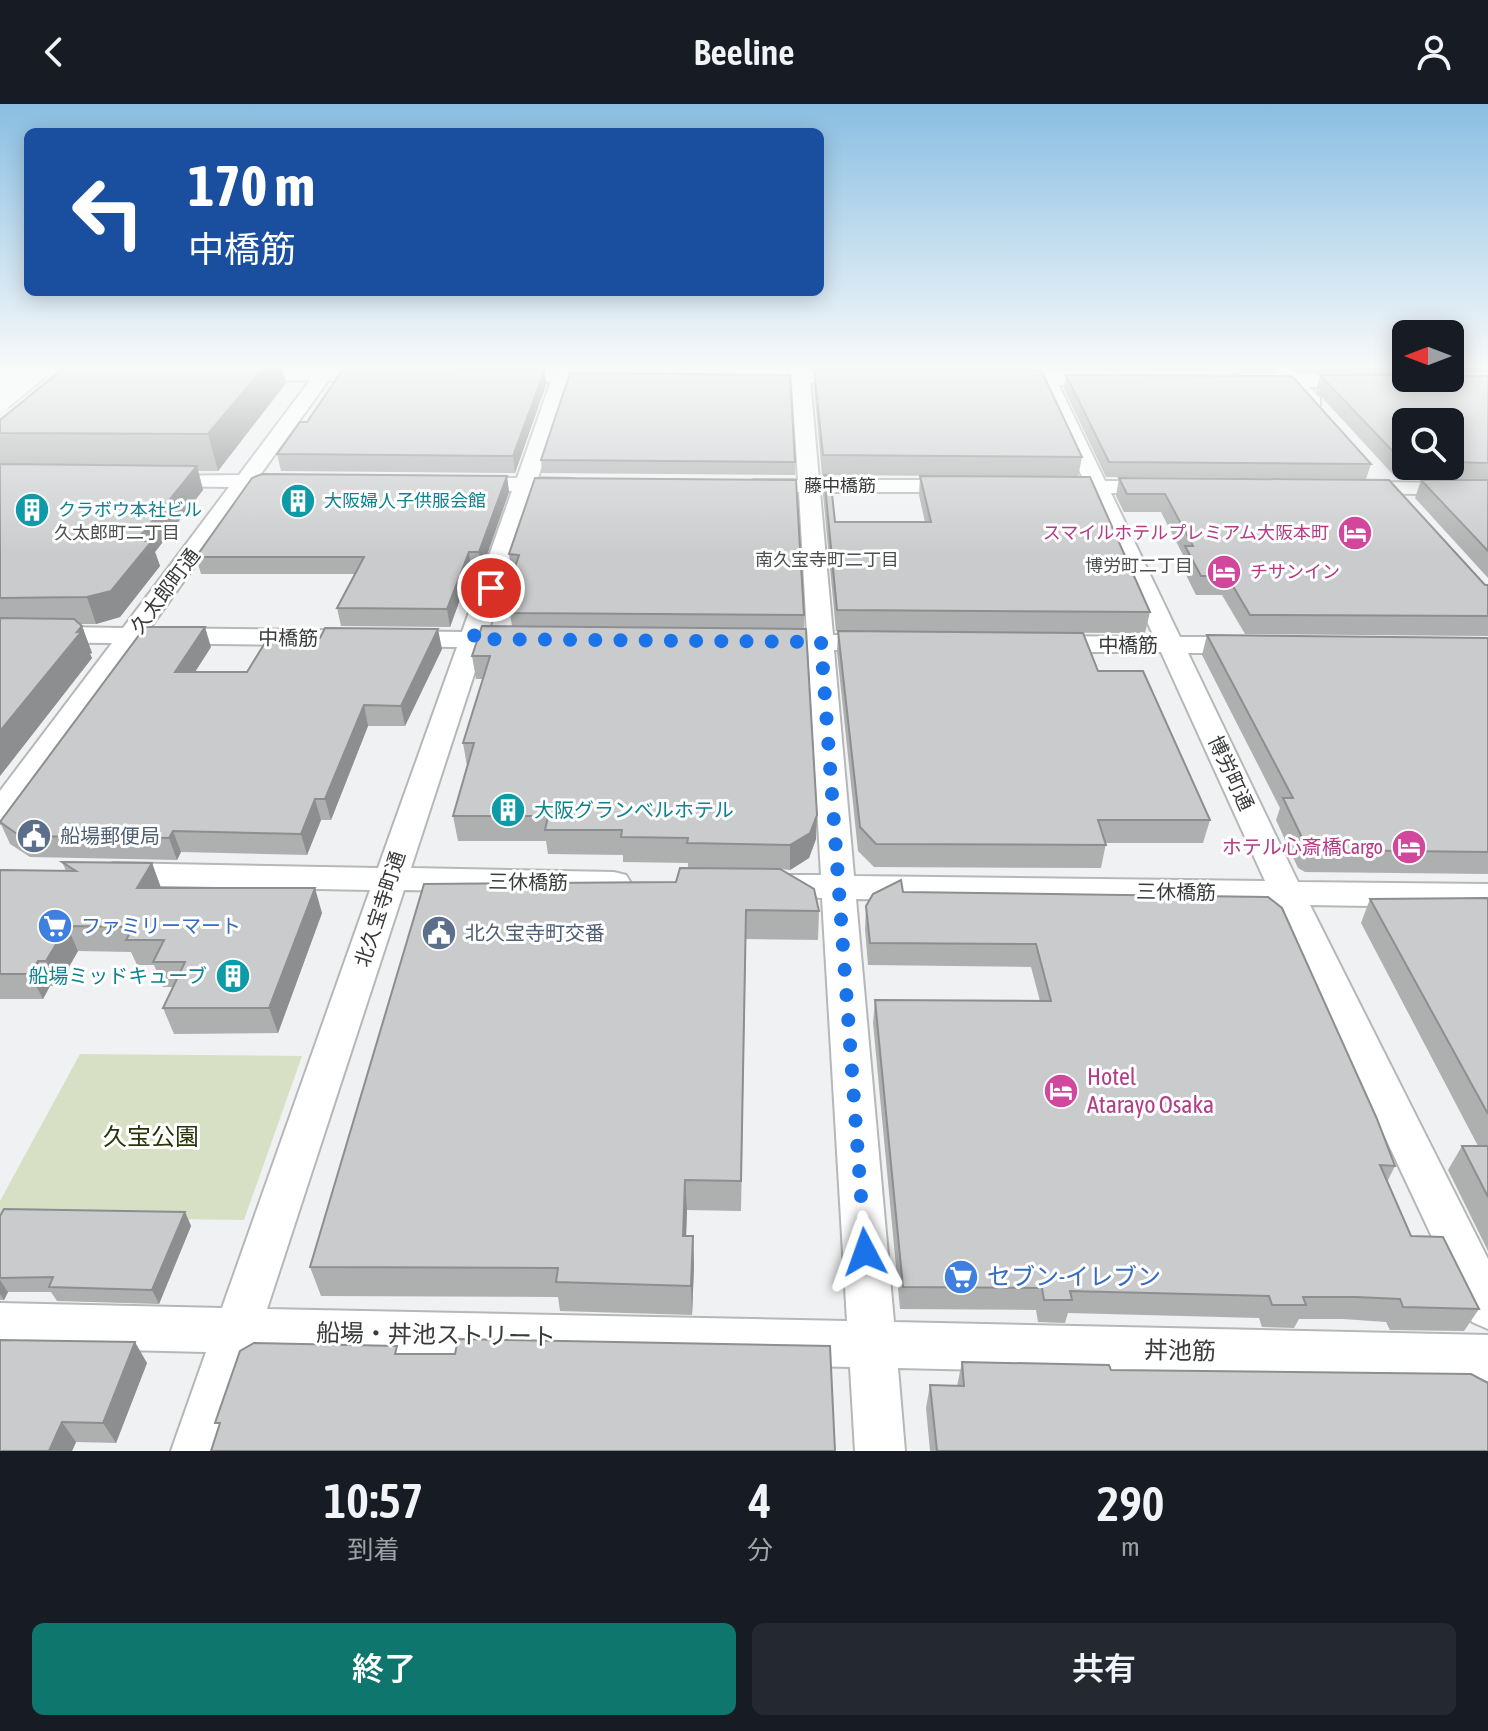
<!DOCTYPE html>
<html lang="ja">
<head>
<meta charset="utf-8">
<style>
  :root { --surface:#171b24; --page:#242831; --text:#f1f3f6; --muted:#9ea1a6; --accent:#0f766e }
  body { margin:0; font-family:"Asap Condensed","Noto Sans JP",sans-serif; background:var(--page); color:var(--text); height:100vh; display:flex; flex-direction:column; font-size:30px; white-space:nowrap }
  * { box-sizing:border-box; margin:0 }
  p { font-size:26px; color:var(--muted) }
  .icon { flex:none; width:44px; height:44px; fill:none; stroke:currentColor; stroke-width:2; stroke-linecap:round; stroke-linejoin:round }
  .map { position:relative; height:1347px; overflow:hidden }
  .side { display:flex; flex-direction:column; background:var(--surface); flex:1 }
  .side>* { flex:none }
  .guide { position:absolute; left:24px; top:24px; width:800px; height:168px; border-radius:12px; box-shadow:0 4px 20px #0003; background:#1a4fa0; color:#fff; overflow:hidden }
  .needle { width:52px; rotate:270deg }
  .controls { position:absolute; left:1392px; top:216px; display:grid; gap:16px }
  .controls a { display:grid; place-items:center; width:72px; height:72px; border-radius:12px; background:var(--surface); box-shadow:0 4px 20px #0003; font-size:40px }
  .pin { position:absolute; display:grid; place-items:center; width:68px; height:68px; color:#fff; margin:-34px; border:4px solid #fff; border-radius:50%; box-shadow:0 2px 8px #0007 }
  .me { position:absolute; width:88px; margin:-44px; rotate:356deg; stroke-linejoin:round; filter:drop-shadow(0 0 6px #0008) }
  .turn { display:flex; align-items:center; gap:28px; height:168px; padding:0 32px; font-size:36px }
  .turn .icon { width:104px; height:104px; stroke-width:2.5 }
  .turn b { display:block; font-size:56px; line-height:68px }
  .eta { display:flex; justify-content:space-evenly; align-items:center; height:136px; text-align:center }
  .eta b { font-size:48px; font-weight:600; line-height:56px }
  .action { display:flex; gap:16px; margin-top:auto; padding:16px 32px }
  .action a { flex:1; height:92px; border-radius:12px; background:var(--accent); color:#fff; font-size:32px; font-weight:600; line-height:92px; text-align:center }
  .action a+a { background:var(--page); color:var(--text) }
  header { display:flex; justify-content:space-between; align-items:center; height:104px; padding:0 32px; background:var(--surface); font-size:36px; font-weight:600 }
  .map>svg:first-child { display:block }
  .green { fill:#d7e0c5 }
  .lines { fill:none; stroke-linecap:round; stroke-linejoin:round }
  .minor-casing { stroke:#b6b7b8; stroke-width:4 }
  .major-casing { stroke:#b6b7b8; stroke-width:4 }
  .minor { fill:#fff; fill-rule:evenodd }
  .major { fill:#fff; fill-rule:evenodd }
  .major-bridge-casing { stroke:#b6b7b8; stroke-width:28; stroke-linecap:butt }
  .highway-bridge-casing { stroke:#b6b7b8; stroke-width:32; stroke-linecap:butt }
  .major-bridge { stroke:#fff; stroke-width:25 }
  .highway-bridge { stroke:#fff; stroke-width:29 }
  .wall { fill:#aeafaf; fill-rule:evenodd }
  .shaded-wall { fill:#8d8e8f }
  .building { fill:#cacbcc; stroke:#8d8e8f; stroke-width:2 }
  .route { stroke:#1a73e8; stroke-width:14; stroke-dasharray:0 25.2 }
  .labels { text-anchor:middle; stroke-width:6; stroke-linejoin:round; paint-order:stroke }
  .far-street-label { font-size:18px; fill:#393a3a; stroke:#fff }
  .far-culture-label { font-size:18px; fill:#0d838f; stroke:#fff; text-anchor:start }
  .far-neighbourhood-label { font-size:18px; fill:#4d4e50; stroke:#fff }
  .far-hotel-label { font-size:18px; fill:#b23c85; stroke:#fff; text-anchor:end }
  .street-label { font-size:20px; fill:#393a3a; stroke:#fff }
  .culture-label { font-size:20px; fill:#0d838f; stroke:#fff; text-anchor:start }
  .service-label { font-size:20px; fill:#4e5e75; stroke:#fff; text-anchor:start }
  .hotel-label { font-size:20px; fill:#b23c85; stroke:#fff; text-anchor:end }
  .shop-label { font-size:20px; fill:#366cbe; stroke:#fff; text-anchor:start }
  .near-hotel-label { font-size:24px; fill:#b23c85; stroke:#fff; text-anchor:start }
  .near-park-label { font-size:24px; fill:#293508; stroke:#fff }
  .near-shop-label { font-size:24px; fill:#366cbe; stroke:#fff; text-anchor:start }
  .near-street-label { font-size:24px; fill:#393a3a; stroke:#fff }
</style>
</head>
<body>
<header><svg class="icon" aria-label="back" viewBox="0 0 24 24"><path d="M15 5l-7 7 7 7"/></svg>Beeline<svg class="icon" aria-label="person" viewBox="0 0 24 24"><circle cx="12" cy="8" r="4"/><path d="M4 21q1-7 8-7t8 7"/></svg></header>
<div class="map">
<svg width="1488" height="1347" viewBox="0 0 1488 1347">
  <rect width="100%" height="100%" fill="#f0f1f2"/>
  <path class="green" d="M80,950L302,952L244,1116L0,1113V1097Z"/>
  <g class="lines">
    <g class="minor-casing">
      <g id="minor">
        <path d="M320,263H338L260,371L290,372L301,378L290,384H251L150,524L462,528L512,387L466,386L455,380L466,374H517L556,263H574L538,374L574,375L585,381L574,387H533L488,528H518L531,536L518,544L483,543L411,764L614,768L626,771L631,779L626,787L614,790L404,786L267,1205L847,1217L822,794L758,790L753,782L758,774L770,771H821L808,546H766L753,538L766,530L807,531L799,388H754L743,382L754,376H798L791,263H809L819,376H958L969,382L958,388H820L833,531H878L891,539L878,547L834,546L854,772L1265,777L1161,548H1046L1033,540L1046,532L1154,533L1089,389H1054L1043,383L1054,377H1084L1032,263H1050L1105,377H1158L1169,383L1158,389H1111L1180,533H1246L1259,541L1246,549H1188L1298,778L1488,780V804L1310,801L1488,1155V1225L1472,1218L1276,801L856,795L894,1218L1488,1231V1277L898,1264L905,1347H855L850,1263L253,1249L221,1347H171L206,1248L0,1243V1199L222,1204L370,786L114,781L102,778L98,770L102,762L114,759L378,764L457,543L139,539L11,716L0,719V687L112,539L0,538V522L123,524L229,383L162,382L155,380L151,376L155,372L239,371Z"/>
        <path d="M1272,263H1290L1320,294V302H1306Z"/>
        <path d="M1358,378L1488,379V391L1350,389L1347,384L1350,379Z"/>
      </g>
    </g>
    <g class="major-casing">
      <g id="major">
        <path d="M229,263H393L404,270L393,277L231,276L220,269Z"/>
        <path d="M495,264L621,265L632,272L621,279L487,276L484,271L487,266Z"/>
        <path d="M739,265L865,266L876,273L865,280L731,277L728,272Z"/>
        <path d="M995,267L1117,268L1128,275L1117,282L987,279L984,274L987,269Z"/>
        <path d="M1243,269L1369,270L1380,277L1369,284L1235,281L1232,276L1235,271Z"/>
      </g>
    </g>
    <use href="#minor" class="minor"/>
    <use href="#major" class="major"/>
    <g class="major-bridge-casing">
      <path id="major-bridge" d="M0,294L38,263"/>
    </g>
    <g class="highway-bridge-casing">
      <path id="highway-bridge" d="M0,270L9,263"/>
    </g>
    <use href="#major-bridge" class="major-bridge"/>
    <use href="#highway-bridge" class="highway-bridge"/>
  </g>
  <g class="wall">
    <path d="M576,263H789L788,264Z"/>
    <path d="M811,263H1031L1030,266L1082,353L1078,373L822,371L814,283V265H812Z"/>
    <path d="M1052,263H1273L1272,267L1055,266Z"/>
    <path d="M1293,263H1406V271L1298,267Z"/>
    <path d="M1450,263H1488V268L1450,269Z"/>
    <path d="M1066,271L1371,360L1366,375L1106,373L1064,285Z"/>
    <path d="M1320,271L1488,272V474L1415,394L1421,376H1458L1397,375L1316,287ZM1406,318H1450V362H1406Z"/>
    <path d="M286,279L218,367H198L203,386L155,448L160,462L120,513L96,520H79L82,522L92,549L90,550L92,554L0,672V316Z"/>
    <path d="M546,281L515,369L281,367L277,350Z"/>
    <path d="M541,356L795,358V371L542,369Z"/>
    <path d="M824,371L835,418H925L919,391L920,372L1150,508L1145,529L926,528L1098,567L1210,716L1203,739H1106L1101,764L874,763L858,747L837,548L838,527H836L823,390Z"/>
    <path d="M507,372L509,388L482,465H471L450,523L341,522L337,504L355,470H201L196,453Z"/>
    <path d="M535,374L804,511V525L816,735L809,754L790,766L780,765L819,807L818,836L746,835L741,1107L687,1106L686,1132H693L694,1162L692,1211L560,1207L558,1193L321,1192L310,1163L688,764V759L623,758V751L548,750L546,737H458L453,712L467,662L463,639L483,575H476L472,552L512,523L510,509L515,494L512,493L510,478L514,465H511L509,450Z"/>
    <path d="M1119,374L1488,481V532L1245,530L1222,491H1196L1181,461L1183,451L1161,408H1124L1116,392Z"/>
    <path d="M1207,531L1488,534V770L1305,768L1298,764L1276,716L1280,704L1202,551Z"/>
    <path d="M211,543L195,568H247L442,545L405,622H368L331,716H321L307,751L181,748L177,756L30,753L10,740L0,718Z"/>
    <path d="M62,758L152,759L161,784L322,809L278,929L174,930L163,904L173,883H163L154,861H137L131,848L78,847L58,882H50L43,895H0V766L66,767Z"/>
    <path d="M903,788L1268,793L1395,1062L1387,1078L1411,1132L1479,1205L1464,1227L1390,1226L1386,1218L1343,1215H1299L1294,1224L1262,1223L1259,1214L1068,1209L1065,1219L1038,1218L1036,1206L900,1205L873,919L875,896L1040,897L1031,863L868,861L865,825L866,802Z"/>
    <path d="M1488,794V1147L1448,1066L1462,1042H1478L1361,819L1370,795Z"/>
    <path d="M185,1108L191,1122L159,1200L57,1197L51,1188H8L4,1196H0V1112Z"/>
    <path d="M962,1258L1111,1266L1488,1347H930L926,1304L930,1281L957,1282Z"/>
    <path d="M147,1259L116,1339L76,1338L72,1347H0Z"/>
  </g>
  <g class="shaded-wall">
    <path d="M264,263H282L286,279L218,367L208,330Z"/>
    <path d="M545,265L546,281L515,369L513,352Z"/>
    <path d="M197,362L203,386L155,448L160,462L120,513L96,520L87,493L136,437Z"/>
    <path d="M507,372L509,388L482,465L479,448Z"/>
    <path d="M469,448L471,465L450,523L447,505Z"/>
    <path d="M82,522L92,549L90,550L92,554L0,672V627Z"/>
    <path d="M205,523L211,543L182,588L175,568Z"/>
    <path d="M438,525L442,545L405,622L401,602Z"/>
    <path d="M364,601L368,622L331,716L325,695Z"/>
    <path d="M315,695L321,716L307,751L301,730Z"/>
    <path d="M817,711L816,735L809,754L790,766V741Z"/>
    <path d="M173,727L181,748L177,756L169,734Z"/>
    <path d="M152,759L161,784L147,809L137,784Z"/>
    <path d="M315,784L322,809L278,929L269,904Z"/>
    <path d="M67,822L78,847L58,882L46,857Z"/>
    <path d="M38,857L50,882L43,895L30,870Z"/>
    <path d="M685,1076L687,1106L685,1162L683,1132Z"/>
    <path d="M185,1108L191,1122L159,1200L152,1186Z"/>
    <path d="M693,1132L694,1162L692,1211L691,1182Z"/>
    <path d="M0,1176L8,1188L4,1196L0,1190Z"/>
    <path d="M135,1238L147,1259L116,1339L103,1319Z"/>
    <path d="M62,1318L76,1338L72,1347H49Z"/>
  </g>
  <g class="building">
    <path d="M65,263H264L208,330L0,329V316Z"/>
    <path d="M344,264L545,265L513,352L277,350L300,318H307Z"/>
    <path d="M814,265L1041,266L1082,353L823,351Z"/>
    <path d="M570,269L790,271L795,358L541,356Z"/>
    <path d="M1066,271L1292,272L1371,360L1109,358Z"/>
    <path d="M1320,271H1406V274H1450V272H1488V359L1450,358V318H1406V358H1403Z"/>
    <path d="M0,360L197,362L136,437H152L111,487L87,493L0,494Z"/>
    <path d="M262,370L507,372L479,448H469L447,505L337,504L364,453H196L252,374Z"/>
    <path d="M824,371H830L835,418H931L920,372L1090,373L1150,508L837,506Z"/>
    <path d="M535,374L796,376L804,511L510,509L519,481L510,478L519,451L509,450Z"/>
    <path d="M1119,374L1389,376L1485,481H1488V512L1250,511L1227,472H1201L1185,442H1193L1165,390H1127Z"/>
    <path d="M1421,376H1488V447Z"/>
    <path d="M0,514L74,515L82,522L77,528L82,527L0,627Z"/>
    <path d="M482,522L806,525L817,711L810,729L790,741L687,739L688,734L621,733L622,726H545L548,712H453L474,639H463L490,552H472Z"/>
    <path d="M145,523H205L175,568H247L268,534H320L325,524L438,525L401,602L364,601L325,695H315L301,730L173,727L169,734L20,732L0,718Z"/>
    <path d="M838,527L1083,529L1098,567H1143L1210,716H1098L1106,741L876,740L860,723Z"/>
    <path d="M1207,531L1488,534V748L1313,746L1306,742L1283,694H1293Z"/>
    <path d="M62,758L152,759L137,784H315L269,904H163L185,858H153L164,836H126L133,823L67,822L46,857H38L30,870H0V766L76,767Z"/>
    <path d="M680,764L780,765L814,785L819,807L746,806L741,1077L685,1076L683,1132H693L691,1182L556,1178L558,1164L310,1163L424,780L676,778Z"/>
    <path d="M901,776L903,788L1268,793L1282,804L1377,1015L1395,1062L1380,1061L1411,1132L1443,1133L1479,1205L1403,1203L1400,1195L1356,1193H1303L1306,1201H1272L1269,1192L1070,1187L1072,1196H1044L1042,1184L903,1183L875,896L1051,897L1036,840L870,839L866,802L873,790Z"/>
    <path d="M1488,794V1010L1370,795Z"/>
    <path d="M1462,1042H1488V1093Z"/>
    <path d="M4,1105L185,1108L152,1186L49,1183L53,1173L0,1174V1112Z"/>
    <path d="M458,1235L830,1242L835,1347H211L220,1319H215L240,1247L254,1239L397,1242L395,1250H455Z"/>
    <path d="M0,1236L135,1238L103,1319L62,1318L49,1347H0Z"/>
    <path d="M962,1258L1109,1261L1111,1266L1471,1270L1488,1279V1347H937L930,1281L964,1282Z"/>
  </g>
  <linearGradient id="sky" x2="0" y2="1"><stop stop-color="#89bee2"/><stop offset="0.58" stop-color="#f8f9f9"/><stop offset="1" stop-color="#f8f9f9" stop-opacity="0"/></linearGradient>
  <rect width="1488" height="451" fill="url(#sky)"/>
  <g class="lines">
    <path class="route" d="M491,484L473,535L821,538L865,1148"/>
  </g>
  <defs>
    <g id="building-disc" transform="scale(1.8)"><circle r="9.5" fill="#0f9aa8" stroke="#fff"/><path d="M-4-6H4V6H1V3H-1V6H-4ZM-2.5-4.3h1.7v1.8h-1.7ZM.8-4.3h1.7v1.8H.8ZM-2.5-1h1.7V.8h-1.7ZM.8-1h1.7V.8H.8Z" fill="#fff"/></g>
    <g id="hotel-disc" transform="scale(1.8)"><circle r="9.5" fill="#d1479c" stroke="#fff"/><path d="M-6-4.5h1.5V1H6V5H4.5V3h-9V5H-6ZM-4 0a1.8 1.8 0 1 1 3.6 0ZM.5 0V-2.5h3Q6-2.5 6 0Z" fill="#fff"/></g>
    <g id="civic-disc" transform="scale(1.8)"><circle r="9.5" fill="#5c6f8a" stroke="#fff"/><path d="M-.6-6.5H3V-4.5H.6V-3L4-1V1h2V6H-6V1h2V-1L-.6-3ZM-1.2 2.5V6h2.4V2.5Z" fill="#fff"/></g>
    <g id="supermarket-disc" transform="scale(1.8)"><circle r="9.5" fill="#3f7fe0" stroke="#fff"/><path d="M-6-5.5h2.5l.6 2H6L4.5 2H-2.5L-4.4-4H-6ZM-1.5 3.2a1.3 1.3 0 1 0 .1 0ZM3 3.2a1.3 1.3 0 1 0 .1 0Z" fill="#fff"/></g>
  </defs>
  <g fill-rule="evenodd">
    <use href="#building-disc" x="298" y="397"/>
    <use href="#building-disc" x="32" y="406"/>
    <use href="#hotel-disc" x="1355" y="429"/>
    <use href="#hotel-disc" x="1224" y="468"/>
    <use href="#building-disc" x="508" y="706"/>
    <use href="#civic-disc" x="34" y="732"/>
    <use href="#hotel-disc" x="1409" y="743"/>
    <use href="#supermarket-disc" x="55" y="822"/>
    <use href="#civic-disc" x="439" y="829"/>
    <use href="#building-disc" x="233" y="872"/>
    <use href="#hotel-disc" x="1061" y="987"/>
    <use href="#supermarket-disc" x="961" y="1173"/>
  </g>
  <g class="labels">
    <g class="far-street-label">
      <text x="840" y="388">藤中橋筋</text>
    </g>
    <g class="far-culture-label">
      <text x="324" y="403">大阪婦人子供服会館</text>
      <text x="58" y="412">クラボウ本社ビル</text>
    </g>
    <g class="far-neighbourhood-label">
      <text x="117" y="435">久太郎町二丁目</text>
      <text x="827" y="462">南久宝寺町二丁目</text>
      <text x="1139" y="468">博労町二丁目</text>
    </g>
    <g class="far-hotel-label">
      <text x="1329" y="435">スマイルホテルプレミアム大阪本町</text>
      <text x="1250" y="474" text-anchor="start">チサンイン</text>
    </g>
    <g class="street-label">
      <text transform="translate(165 487) rotate(-53)" y="7">久太郎町通</text>
      <text transform="translate(288 534) rotate(1)" y="7">中橋筋</text>
      <text x="1128" y="548">中橋筋</text>
      <text transform="translate(1231 669) rotate(65)" y="7">博労町通</text>
      <text transform="translate(528 778) rotate(1)" y="7">三休橋筋</text>
      <text transform="translate(1176 788) rotate(1)" y="7">三休橋筋</text>
      <text transform="translate(380 805) rotate(-72)" y="7">北久宝寺町通</text>
    </g>
    <g class="culture-label">
      <text x="534" y="713">大阪グランべルホテル</text>
      <text x="207" y="879" text-anchor="end">船場ミッドキューブ</text>
    </g>
    <g class="service-label">
      <text x="60" y="739">船場郵便局</text>
      <text x="465" y="836">北久宝寺町交番</text>
    </g>
    <g class="hotel-label">
      <text x="1383" y="750">ホテル心斎橋Cargo</text>
    </g>
    <g class="shop-label">
      <text x="81" y="829">ファミリーマート</text>
    </g>
    <g class="near-hotel-label">
      <text x="1087" y="981">Hotel<tspan x="1087" dy="28">Atarayo Osaka</tspan></text>
    </g>
    <g class="near-park-label">
      <text x="151" y="1041">久宝公園</text>
    </g>
    <g class="near-shop-label">
      <text x="987" y="1181">セブン-イレブン</text>
    </g>
    <g class="near-street-label">
      <text transform="translate(436 1231) rotate(1)" y="8">船場・丼池ストリート</text>
      <text transform="translate(1180 1247) rotate(1)" y="8">丼池筋</text>
    </g>
  </g>
</svg>
<div class="controls">
<a><svg class="needle" viewBox="-14 -14 28 28"><path d="M0-13l5 13h-10z" fill="#e53935"/><path d="M0 13l5-13h-10z" fill="#9ea1a6"/></svg></a>
<a><svg class="icon" aria-label="search" viewBox="0 0 24 24"><circle cx="10" cy="10" r="6"/><path d="M15 15l6 6"/></svg></a>
</div>
<div class="pin" style="left:491px;top:484px;background:#d93025"><svg class="icon" aria-label="arrive" viewBox="0 0 24 24"><path d="M6 21V4h12l-3 4 3 4H6"/></svg></div>
<svg class="me" style="left:865px;top:1148px" viewBox="-20 -20 40 40"><path d="M0-17L14 15 0 8-14 15z" fill="#1a73e8" stroke="#fff" stroke-width="4"/></svg>
<div class="guide">
<div class="turn"><svg class="icon" aria-label="left" viewBox="0 0 24 24"><path d="M17 20v-9H6M10 6l-5 5 5 5"/></svg><div><b>170 m</b>中橋筋</div></div>
</div>
</div>
<section class="side">
<div class="eta">
<div><b>10:57</b><p>到着</p></div>
<div><b>4</b><p>分</p></div>
<div><b>290</b><p>m</p></div>
</div>
<div class="action"><a>終了</a><a>共有</a></div>
</section>
</body>
</html>
